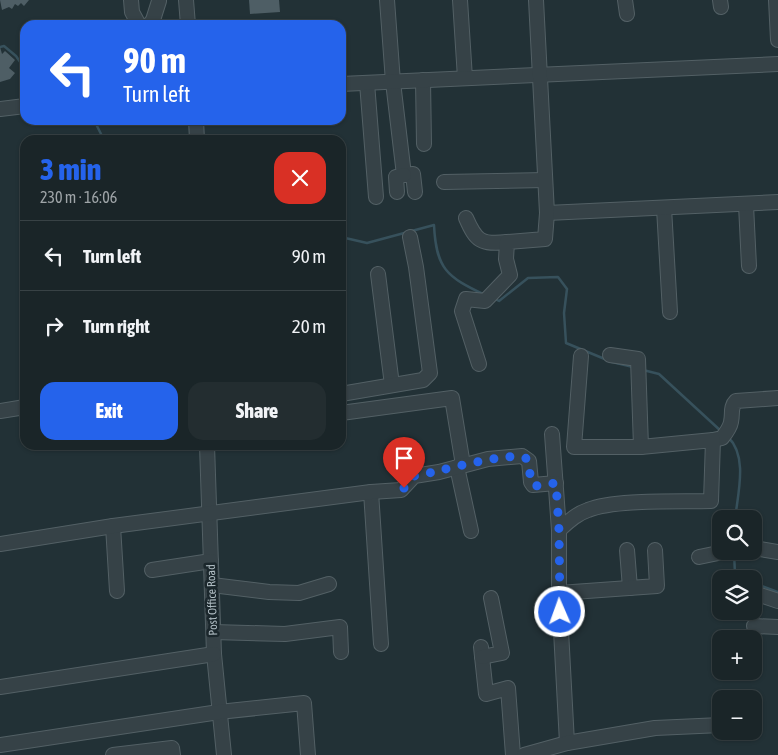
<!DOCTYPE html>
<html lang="en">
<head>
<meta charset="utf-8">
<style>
  :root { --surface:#1a2528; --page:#232d30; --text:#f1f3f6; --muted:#9fa5a8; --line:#384245; --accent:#2563eb }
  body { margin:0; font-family:"Asap Condensed",sans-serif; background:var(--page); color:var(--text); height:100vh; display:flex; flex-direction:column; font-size:19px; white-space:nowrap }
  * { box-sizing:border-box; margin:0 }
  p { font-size:16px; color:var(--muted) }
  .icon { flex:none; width:28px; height:28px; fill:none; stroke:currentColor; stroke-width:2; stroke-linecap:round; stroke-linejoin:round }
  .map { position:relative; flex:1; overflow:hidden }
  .drawer { position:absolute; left:20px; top:135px; width:326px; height:315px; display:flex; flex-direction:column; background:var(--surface); border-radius:15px; box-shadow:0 1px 4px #0004,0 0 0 1px var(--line) }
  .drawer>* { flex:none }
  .banner { position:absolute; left:20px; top:20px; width:326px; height:105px; border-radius:15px; box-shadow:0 1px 4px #0004,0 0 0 1px var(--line); background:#2563eb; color:#fff; overflow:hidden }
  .tools { position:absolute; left:712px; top:510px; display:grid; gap:10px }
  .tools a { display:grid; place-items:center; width:50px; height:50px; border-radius:10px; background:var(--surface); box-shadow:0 1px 4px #0004,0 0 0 1px var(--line); font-size:25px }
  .pin { position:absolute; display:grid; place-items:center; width:42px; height:42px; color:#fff; margin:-51px -21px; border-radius:50% 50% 50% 0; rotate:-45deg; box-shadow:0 0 5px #0007 }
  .pin .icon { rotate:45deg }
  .me { position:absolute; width:55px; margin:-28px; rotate:358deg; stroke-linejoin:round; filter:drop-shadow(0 0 4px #0008) }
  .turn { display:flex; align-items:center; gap:18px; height:105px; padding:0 20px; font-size:22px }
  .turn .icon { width:65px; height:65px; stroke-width:2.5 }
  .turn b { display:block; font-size:35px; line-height:42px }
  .round { display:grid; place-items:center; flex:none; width:52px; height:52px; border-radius:15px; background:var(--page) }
  .headline { display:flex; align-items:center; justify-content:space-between; height:85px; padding:0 20px }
  h1 { font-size:30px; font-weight:800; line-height:38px; color:var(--accent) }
  .button { display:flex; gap:10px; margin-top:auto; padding:10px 20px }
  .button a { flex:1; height:58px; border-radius:15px; background:var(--accent); color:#fff; font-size:20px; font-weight:800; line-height:58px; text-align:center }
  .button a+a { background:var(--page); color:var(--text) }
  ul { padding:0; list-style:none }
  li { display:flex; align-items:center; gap:15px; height:70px; padding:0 20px; border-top:1px solid var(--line) }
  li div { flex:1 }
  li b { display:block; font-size:19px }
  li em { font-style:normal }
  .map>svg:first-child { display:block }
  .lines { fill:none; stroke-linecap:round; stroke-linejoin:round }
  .stream { stroke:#37515c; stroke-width:2.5 }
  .building { fill:#4e5e65 }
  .minor-casing { stroke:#536065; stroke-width:16 }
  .minor { stroke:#364247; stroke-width:14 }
  .route { stroke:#2563eb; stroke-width:9; stroke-dasharray:0 16.2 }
  .labels { text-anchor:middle; stroke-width:5; stroke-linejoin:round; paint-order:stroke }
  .street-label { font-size:12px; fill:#b0bdc3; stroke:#1b272c }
</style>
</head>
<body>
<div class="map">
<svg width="778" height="755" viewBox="0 0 778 755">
  <rect width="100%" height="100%" fill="#223136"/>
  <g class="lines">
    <g class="stream">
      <path d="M0,47L4,46L16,56L25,69"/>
      <path d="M94,120L104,140"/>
      <path d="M341,237L367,243L434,225C436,269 447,277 485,295"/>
      <path d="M495,299L499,301L528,278L558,277L567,289L564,313L566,343L612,362L633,367"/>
      <path d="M643,370L659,374L722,432"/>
      <path d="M728,437C748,456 738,493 735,519"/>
      <path d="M734,551L735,575L744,579"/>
      <path d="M754,583L778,592"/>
    </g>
  </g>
  <g class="building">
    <path d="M0,0H29L24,6L21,3L18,6L15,4L12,9L9,7L2,10Z"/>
    <path d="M249,0H279L280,12L250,14Z"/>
    <path d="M0,47L2,54L5,51L15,60L9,68L15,73L10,79L0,82Z"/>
  </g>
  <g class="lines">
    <g class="minor-casing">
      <g id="minor">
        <path d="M131,0L132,12L139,25"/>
        <path d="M186,0L188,25"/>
        <path d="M387,0L393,82L404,175L413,174L415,192"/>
        <path d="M460,0L465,78"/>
        <path d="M625,0L627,14"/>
        <path d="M720,0L721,7"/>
        <path d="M776,0L778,40"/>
        <path d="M149,25L153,20L159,1"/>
        <path d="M423,80L424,144"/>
        <path d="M367,83L376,197"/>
        <path d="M341,84L778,64"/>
        <path d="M0,109L25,106"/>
        <path d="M196,120L197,140"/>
        <path d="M444,182L545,180"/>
        <path d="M397,192L396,177L404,175"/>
        <path d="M746,205L749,266"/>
        <path d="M664,208L670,312"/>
        <path d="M547,213L778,202"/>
        <path d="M466,218C476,241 481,245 507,242"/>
        <path d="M378,274L392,385"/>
        <path d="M610,355L638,359L641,447"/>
        <path d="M479,364L462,311L466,299L485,301L510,275L506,259L507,242L545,239L547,213L536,0"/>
        <path d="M341,394L423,380L430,373L416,267L410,237"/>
        <path d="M0,411L25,407"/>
        <path d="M341,413L452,398L463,465"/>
        <path d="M552,434L559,530V593L567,743"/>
        <path d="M713,440L722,438C726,433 730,428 731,422C733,413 730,407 736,401L778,398"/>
        <path d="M207,445L214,654L224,755"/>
        <path d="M457,467L471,531"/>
        <path d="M371,492L381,644"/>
        <path d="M113,526L117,591"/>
        <path d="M559,530C568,522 576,514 588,510C615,499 679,502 711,501L713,440L641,447H574L581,356"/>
        <path d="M0,544L113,526L371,492L401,490L414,476L439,472L488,459L522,456L529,461L531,482L533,485L556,483"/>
        <path d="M754,548L778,552"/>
        <path d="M627,550L630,588"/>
        <path d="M699,557L728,551"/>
        <path d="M152,570L211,561"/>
        <path d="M212,585L269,592L299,593L329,584"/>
        <path d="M559,593L657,586L655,550"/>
        <path d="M754,593L778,601"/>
        <path d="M754,626L778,627"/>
        <path d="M214,632L285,634L340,627L341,652"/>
        <path d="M481,647L486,694L508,688L513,755"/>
        <path d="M482,657L502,653L491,598"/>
        <path d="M0,687L214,654"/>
        <path d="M0,745L219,712L304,703L308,755"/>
        <path d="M113,755L172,748L173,755"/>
        <path d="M524,755L567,743L655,728L721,725"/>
      </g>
    </g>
    <use href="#minor" class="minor"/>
  </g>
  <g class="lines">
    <path class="route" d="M404,488L414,476C435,473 514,449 527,459L532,484L535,486L556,483L559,530L560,612"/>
  </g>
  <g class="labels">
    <g class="street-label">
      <text transform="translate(212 600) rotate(-92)" y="4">Post Office Road</text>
    </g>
  </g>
</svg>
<div class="tools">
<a><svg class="icon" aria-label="search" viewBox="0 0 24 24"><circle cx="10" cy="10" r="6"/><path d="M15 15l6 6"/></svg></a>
<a><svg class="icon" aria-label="layers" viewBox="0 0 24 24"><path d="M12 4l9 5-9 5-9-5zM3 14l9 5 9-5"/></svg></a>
<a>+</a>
<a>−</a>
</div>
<div class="pin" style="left:404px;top:488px;background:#d93025"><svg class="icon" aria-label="arrive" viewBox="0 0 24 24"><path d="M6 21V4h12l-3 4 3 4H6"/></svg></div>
<svg class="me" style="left:560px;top:612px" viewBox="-20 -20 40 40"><circle r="17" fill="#2563eb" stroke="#fff" stroke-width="3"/><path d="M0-11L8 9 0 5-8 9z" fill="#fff"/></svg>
<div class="banner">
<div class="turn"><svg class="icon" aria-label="left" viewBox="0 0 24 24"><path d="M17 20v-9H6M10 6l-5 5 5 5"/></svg><div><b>90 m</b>Turn left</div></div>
</div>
<section class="drawer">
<div class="headline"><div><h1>3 min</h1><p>230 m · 16:06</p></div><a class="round" style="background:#d93025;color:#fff"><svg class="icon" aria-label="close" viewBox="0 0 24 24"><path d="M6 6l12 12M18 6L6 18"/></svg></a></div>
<ul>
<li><svg class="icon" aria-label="left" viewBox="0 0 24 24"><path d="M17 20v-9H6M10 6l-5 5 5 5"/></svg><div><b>Turn left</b></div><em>90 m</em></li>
<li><svg class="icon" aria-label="right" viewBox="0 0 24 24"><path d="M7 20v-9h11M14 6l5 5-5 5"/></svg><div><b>Turn right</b></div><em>20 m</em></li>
</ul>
<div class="button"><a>Exit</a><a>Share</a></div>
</section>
</div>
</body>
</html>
